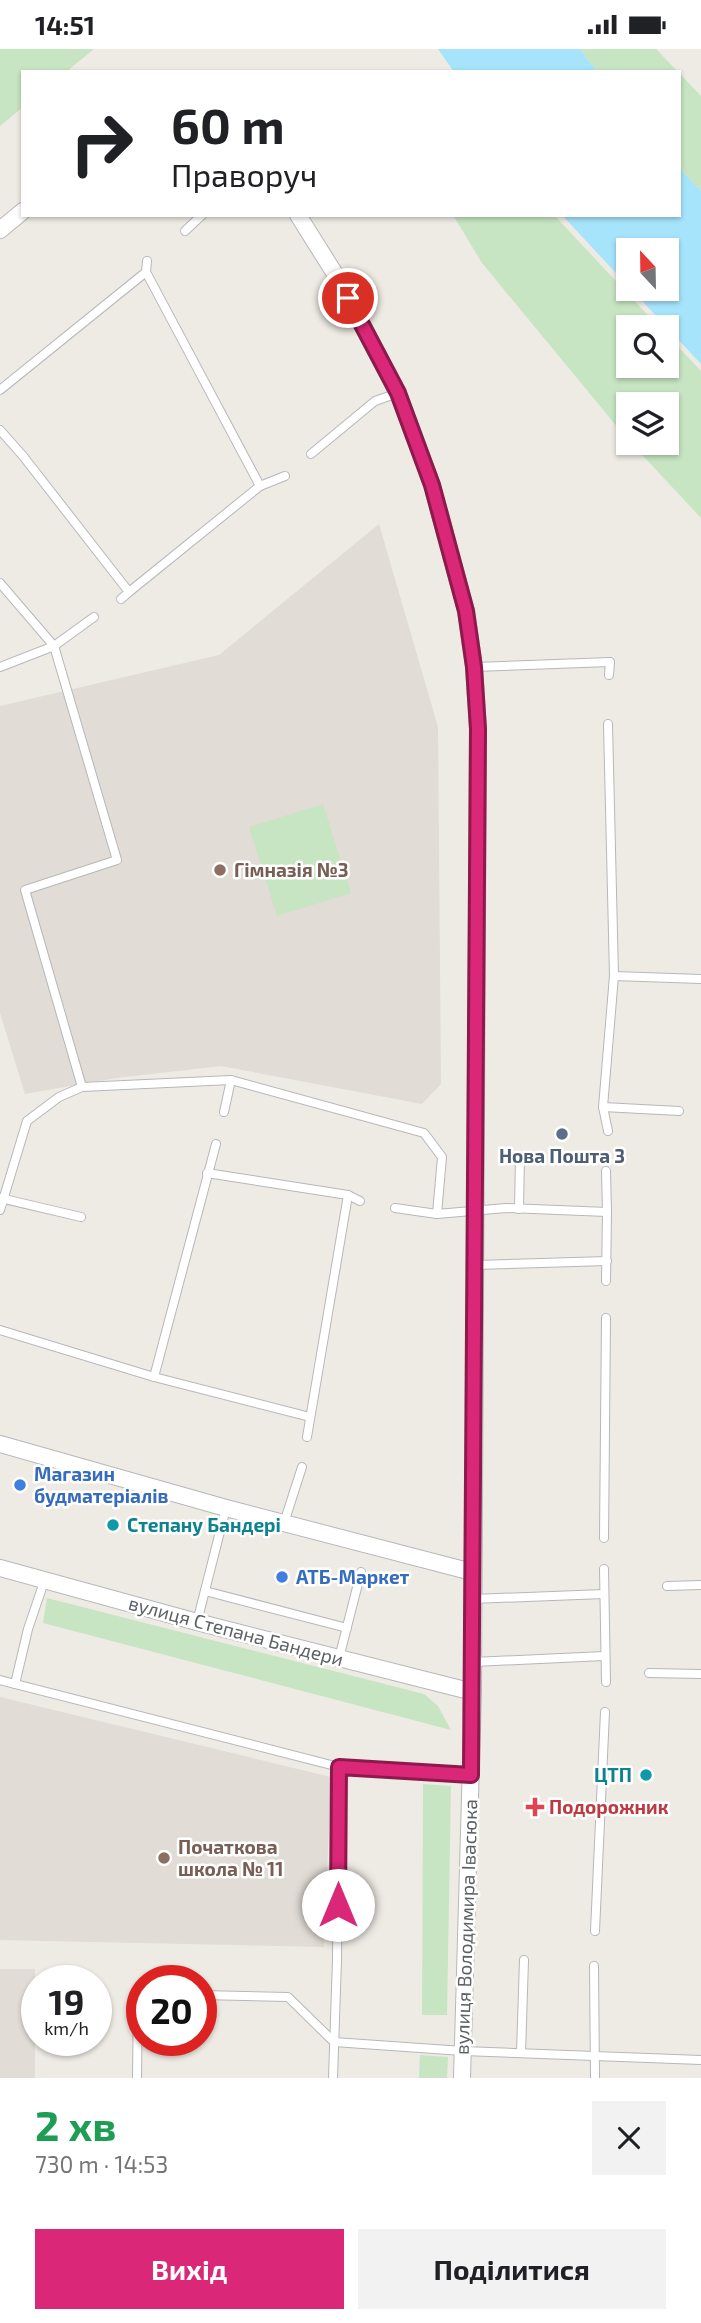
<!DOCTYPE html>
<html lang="uk">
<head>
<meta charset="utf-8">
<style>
  :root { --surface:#fff; --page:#f2f2f2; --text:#202124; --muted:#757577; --accent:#db2777 }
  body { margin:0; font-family:"Exo 2",sans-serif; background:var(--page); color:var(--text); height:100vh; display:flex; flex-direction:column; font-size:26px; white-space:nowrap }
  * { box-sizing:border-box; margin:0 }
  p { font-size:23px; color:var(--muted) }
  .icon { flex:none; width:38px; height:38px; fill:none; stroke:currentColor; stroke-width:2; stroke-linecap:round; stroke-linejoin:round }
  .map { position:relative; height:2029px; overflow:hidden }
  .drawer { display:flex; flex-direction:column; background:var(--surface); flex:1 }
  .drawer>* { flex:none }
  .guide { position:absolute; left:21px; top:21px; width:660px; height:147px; border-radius:0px; box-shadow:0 2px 5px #0004; background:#fff; color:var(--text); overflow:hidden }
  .needle { width:46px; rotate:338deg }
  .tools { position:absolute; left:616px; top:189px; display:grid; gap:14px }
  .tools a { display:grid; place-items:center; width:63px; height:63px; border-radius:0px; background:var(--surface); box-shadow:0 2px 5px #0004; font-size:35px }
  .speed { position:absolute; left:21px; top:1916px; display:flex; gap:14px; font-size:35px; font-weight:700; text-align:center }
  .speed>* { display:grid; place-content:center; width:91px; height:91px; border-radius:50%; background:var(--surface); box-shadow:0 2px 5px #0004; line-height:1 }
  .speed small { font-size:18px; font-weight:400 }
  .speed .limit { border:10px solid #d22; background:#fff; color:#111 }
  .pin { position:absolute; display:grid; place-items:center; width:60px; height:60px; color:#fff; margin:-30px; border:4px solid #fff; border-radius:50%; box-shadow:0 2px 7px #0007 }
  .me { position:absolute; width:77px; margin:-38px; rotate:0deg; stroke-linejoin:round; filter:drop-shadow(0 0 5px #0008) }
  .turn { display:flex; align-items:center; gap:24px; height:147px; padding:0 35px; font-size:32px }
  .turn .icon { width:91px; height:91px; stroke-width:2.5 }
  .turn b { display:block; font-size:49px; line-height:60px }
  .round { display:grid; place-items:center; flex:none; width:74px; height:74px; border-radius:0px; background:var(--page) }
  .headline { display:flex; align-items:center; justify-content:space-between; height:119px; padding:0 35px }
  h1 { font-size:42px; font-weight:700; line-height:52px; color:#1e9e55 }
  .cta { display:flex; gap:14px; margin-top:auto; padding:14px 35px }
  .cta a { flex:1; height:80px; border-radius:0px; background:var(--accent); color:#fff; font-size:28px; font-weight:700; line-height:80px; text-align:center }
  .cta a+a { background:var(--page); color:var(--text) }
  .status { display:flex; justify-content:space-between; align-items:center; height:49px; padding:0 35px; background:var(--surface); direction:ltr }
  .status svg { height:19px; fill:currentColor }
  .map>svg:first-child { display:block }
  .education { fill:#e1dcd5 }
  .green { fill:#c7e5c2 }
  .water { fill:#a6e4fc }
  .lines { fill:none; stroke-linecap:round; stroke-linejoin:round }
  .lane-casing { stroke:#b5b8bb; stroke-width:10 }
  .street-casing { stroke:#b5b8bb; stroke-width:18 }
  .lane { stroke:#fff; stroke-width:8 }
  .street { stroke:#fff; stroke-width:16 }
  .route-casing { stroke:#8e194d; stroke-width:18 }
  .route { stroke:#db2777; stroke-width:12 }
  .education-dot { fill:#8d6e63; stroke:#fff; stroke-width:2.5 }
  .service-dot { fill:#5c6f8a; stroke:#fff; stroke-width:2.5 }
  .shop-dot { fill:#3f7fe0; stroke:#fff; stroke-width:2.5 }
  .culture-dot { fill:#0f9aa8; stroke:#fff; stroke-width:2.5 }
  .health-dot { fill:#e0444e; stroke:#fff; stroke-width:2.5 }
  .labels { text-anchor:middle; stroke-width:5; stroke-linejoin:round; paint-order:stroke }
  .education-label { font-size:19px; font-weight:bold; fill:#785e54; stroke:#fff; text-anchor:start }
  .service-label { font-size:19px; font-weight:bold; fill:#4e5e75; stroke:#fff }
  .shop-label { font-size:19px; font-weight:bold; fill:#366cbe; stroke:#fff; text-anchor:start }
  .culture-label { font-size:19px; font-weight:bold; fill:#0d838f; stroke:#fff; text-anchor:start }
  .street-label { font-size:19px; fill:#5c6164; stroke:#fff }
  .health-label { font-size:19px; font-weight:bold; fill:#be3a42; stroke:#fff; text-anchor:start }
</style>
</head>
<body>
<div class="status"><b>14:51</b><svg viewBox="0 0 49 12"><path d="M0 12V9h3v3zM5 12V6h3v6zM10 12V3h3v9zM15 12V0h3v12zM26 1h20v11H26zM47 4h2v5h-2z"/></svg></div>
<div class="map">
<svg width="701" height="2029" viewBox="0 0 701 2029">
  <rect width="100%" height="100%" fill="#eeebe4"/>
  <g class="education">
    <path d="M379,475L438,678L441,1035L422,1055L221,1017L116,1029L25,1045L0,964V657L219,606Z"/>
    <path d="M0,1648L331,1728L324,1898L0,1891Z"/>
    <rect x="0" y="1920" width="35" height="109"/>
  </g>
  <g class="green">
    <path d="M0,0H94L66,23H23V58L0,77Z"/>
    <path d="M580,0H656L678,23H597Z"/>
    <path d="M679,24L701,47V142L679,119Z"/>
    <path d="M453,166H554L659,278H628V317H667V286L701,322V469L631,394H667V355H628V391L482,214Z"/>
    <path d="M323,755L351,844L277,867L249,778Z"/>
    <path d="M47,1549L424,1645L438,1657L451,1681L43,1574Z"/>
    <path d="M423,1735L451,1737L447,1966H422Z"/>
    <path d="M420,2006L448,2008L447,2029H419Z"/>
  </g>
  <g class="water">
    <path d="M438,0H580L597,23H454Z"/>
    <path d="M679,119L701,142V315L631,240H667V201H628V237L562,166H679Z"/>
  </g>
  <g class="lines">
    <g class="lane-casing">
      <g id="lane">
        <path d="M185,182L202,166"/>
        <path d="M146,223L260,437"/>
        <path d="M0,341L146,223L147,212"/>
        <path d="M0,381L23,407L129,543L121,550"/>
        <path d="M311,405L375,352L398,344"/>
        <path d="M0,534L54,597L94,568"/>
        <path d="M129,543L260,437L285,427"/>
        <path d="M0,618L54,597L117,811L25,841L82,1038"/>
        <path d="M474,618L610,613L609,626"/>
        <path d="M614,927L701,930"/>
        <path d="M603,1058L679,1062"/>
        <path d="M224,1063L231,1031"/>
        <path d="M608,1082L603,1058L614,927L608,675"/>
        <path d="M207,1124L348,1146L360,1152"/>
        <path d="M0,1149L81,1168"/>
        <path d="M395,1159L437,1165"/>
        <path d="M519,1160L520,1107"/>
        <path d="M0,1161L27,1072L59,1048L82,1038L231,1031L424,1084L442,1108L437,1165L506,1159L607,1163L606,1122"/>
        <path d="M475,1216L607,1212"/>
        <path d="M606,1232L607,1163"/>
        <path d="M0,1281L154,1328L310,1368"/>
        <path d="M154,1328L216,1095"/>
        <path d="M307,1388L348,1146"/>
        <path d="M284,1474L302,1418"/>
        <path d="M604,1489L606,1269"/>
        <path d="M604,1520L606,1633"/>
        <path d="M667,1537L701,1536"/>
        <path d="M205,1542L347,1579"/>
        <path d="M472,1550L604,1545"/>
        <path d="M197,1573L226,1459"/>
        <path d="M339,1609L361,1523"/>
        <path d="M473,1613L604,1607"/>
        <path d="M649,1624L701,1625"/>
        <path d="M0,1631L339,1718L471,1726"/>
        <path d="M15,1635L28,1580L45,1530"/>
        <path d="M595,1882L605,1663"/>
        <path d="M594,1917L595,2029"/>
        <path d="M201,1946L288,1948L334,1993L463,2002L701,2011"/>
        <path d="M521,2004L524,1911"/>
        <path d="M137,2029L138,1945H142"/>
        <path d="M333,2029L337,1911L339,1718"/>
      </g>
    </g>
    <g class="street-casing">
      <g id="street">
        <path d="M298,166L335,225L398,344L432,436L466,562L474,618L478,680L473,1643L462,2029"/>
        <path d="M0,181L23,162"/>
        <path d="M0,1395L226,1459L472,1523"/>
        <path d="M0,1519L197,1573L473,1643"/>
      </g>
    </g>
    <use href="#lane" class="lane"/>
    <use href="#street" class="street"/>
  </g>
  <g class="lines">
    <g class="route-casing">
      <path id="route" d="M338,1856L339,1718L471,1726L478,680L474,618L466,562L432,436L398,344L348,249"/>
    </g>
    <use href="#route" class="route"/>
  </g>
  <g class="education-dot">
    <circle cx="220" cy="821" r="7"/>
    <circle cx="164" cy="1809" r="7"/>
  </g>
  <circle class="service-dot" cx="562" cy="1085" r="7"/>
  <g class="shop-dot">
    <circle cx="20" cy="1436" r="7"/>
    <circle cx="282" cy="1528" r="7"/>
  </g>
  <g class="culture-dot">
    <circle cx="113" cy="1476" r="7"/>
    <circle cx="646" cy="1726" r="7"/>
  </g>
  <path class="health-dot" d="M531.5 1747.5h7v7h7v7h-7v7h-7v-7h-7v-7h7z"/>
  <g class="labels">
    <g class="education-label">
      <text x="234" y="828">Гімназія №3</text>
      <text x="178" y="1805">Початкова<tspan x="178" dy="22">школа № 11</tspan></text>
    </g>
    <g class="service-label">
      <text x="562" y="1114">Нова Пошта 3</text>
    </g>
    <g class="shop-label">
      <text x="34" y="1432">Магазин<tspan x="34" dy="22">будматеріалів</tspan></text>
      <text x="296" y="1535">АТБ-Маркет</text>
    </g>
    <g class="culture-label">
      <text x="127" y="1483">Степану Бандері</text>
      <text x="632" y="1733" text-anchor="end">ЦТП</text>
    </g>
    <g class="street-label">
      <text transform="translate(236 1582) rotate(15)" y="7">вулиця Степана Бандери</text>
      <text transform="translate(466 1878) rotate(-88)" y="7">вулиця Володимира Івасюка</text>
    </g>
    <g class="health-label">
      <text x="549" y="1765">Подорожник</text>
    </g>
  </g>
</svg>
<div class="tools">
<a><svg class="needle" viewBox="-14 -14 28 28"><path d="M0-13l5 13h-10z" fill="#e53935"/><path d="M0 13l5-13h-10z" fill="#757577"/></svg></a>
<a><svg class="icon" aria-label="search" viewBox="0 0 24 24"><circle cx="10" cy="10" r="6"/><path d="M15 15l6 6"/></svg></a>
<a><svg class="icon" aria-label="layers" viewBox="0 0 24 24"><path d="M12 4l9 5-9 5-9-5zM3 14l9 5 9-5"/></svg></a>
</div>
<div class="speed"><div>19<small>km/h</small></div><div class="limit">20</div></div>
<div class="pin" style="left:348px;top:249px;background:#d93025"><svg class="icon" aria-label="arrive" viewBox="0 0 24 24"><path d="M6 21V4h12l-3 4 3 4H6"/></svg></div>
<svg class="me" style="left:338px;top:1856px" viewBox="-20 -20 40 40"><circle r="19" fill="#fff"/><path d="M0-13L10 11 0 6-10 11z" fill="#db2777"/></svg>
<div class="guide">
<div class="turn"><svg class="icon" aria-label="right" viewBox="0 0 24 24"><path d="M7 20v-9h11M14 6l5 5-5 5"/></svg><div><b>60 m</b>Праворуч</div></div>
</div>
</div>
<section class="drawer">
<div class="headline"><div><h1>2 хв</h1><p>730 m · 14:53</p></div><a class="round"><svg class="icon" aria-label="close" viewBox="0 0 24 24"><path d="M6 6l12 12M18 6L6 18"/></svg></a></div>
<div class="cta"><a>Вихід</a><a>Поділитися</a></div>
</section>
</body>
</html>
